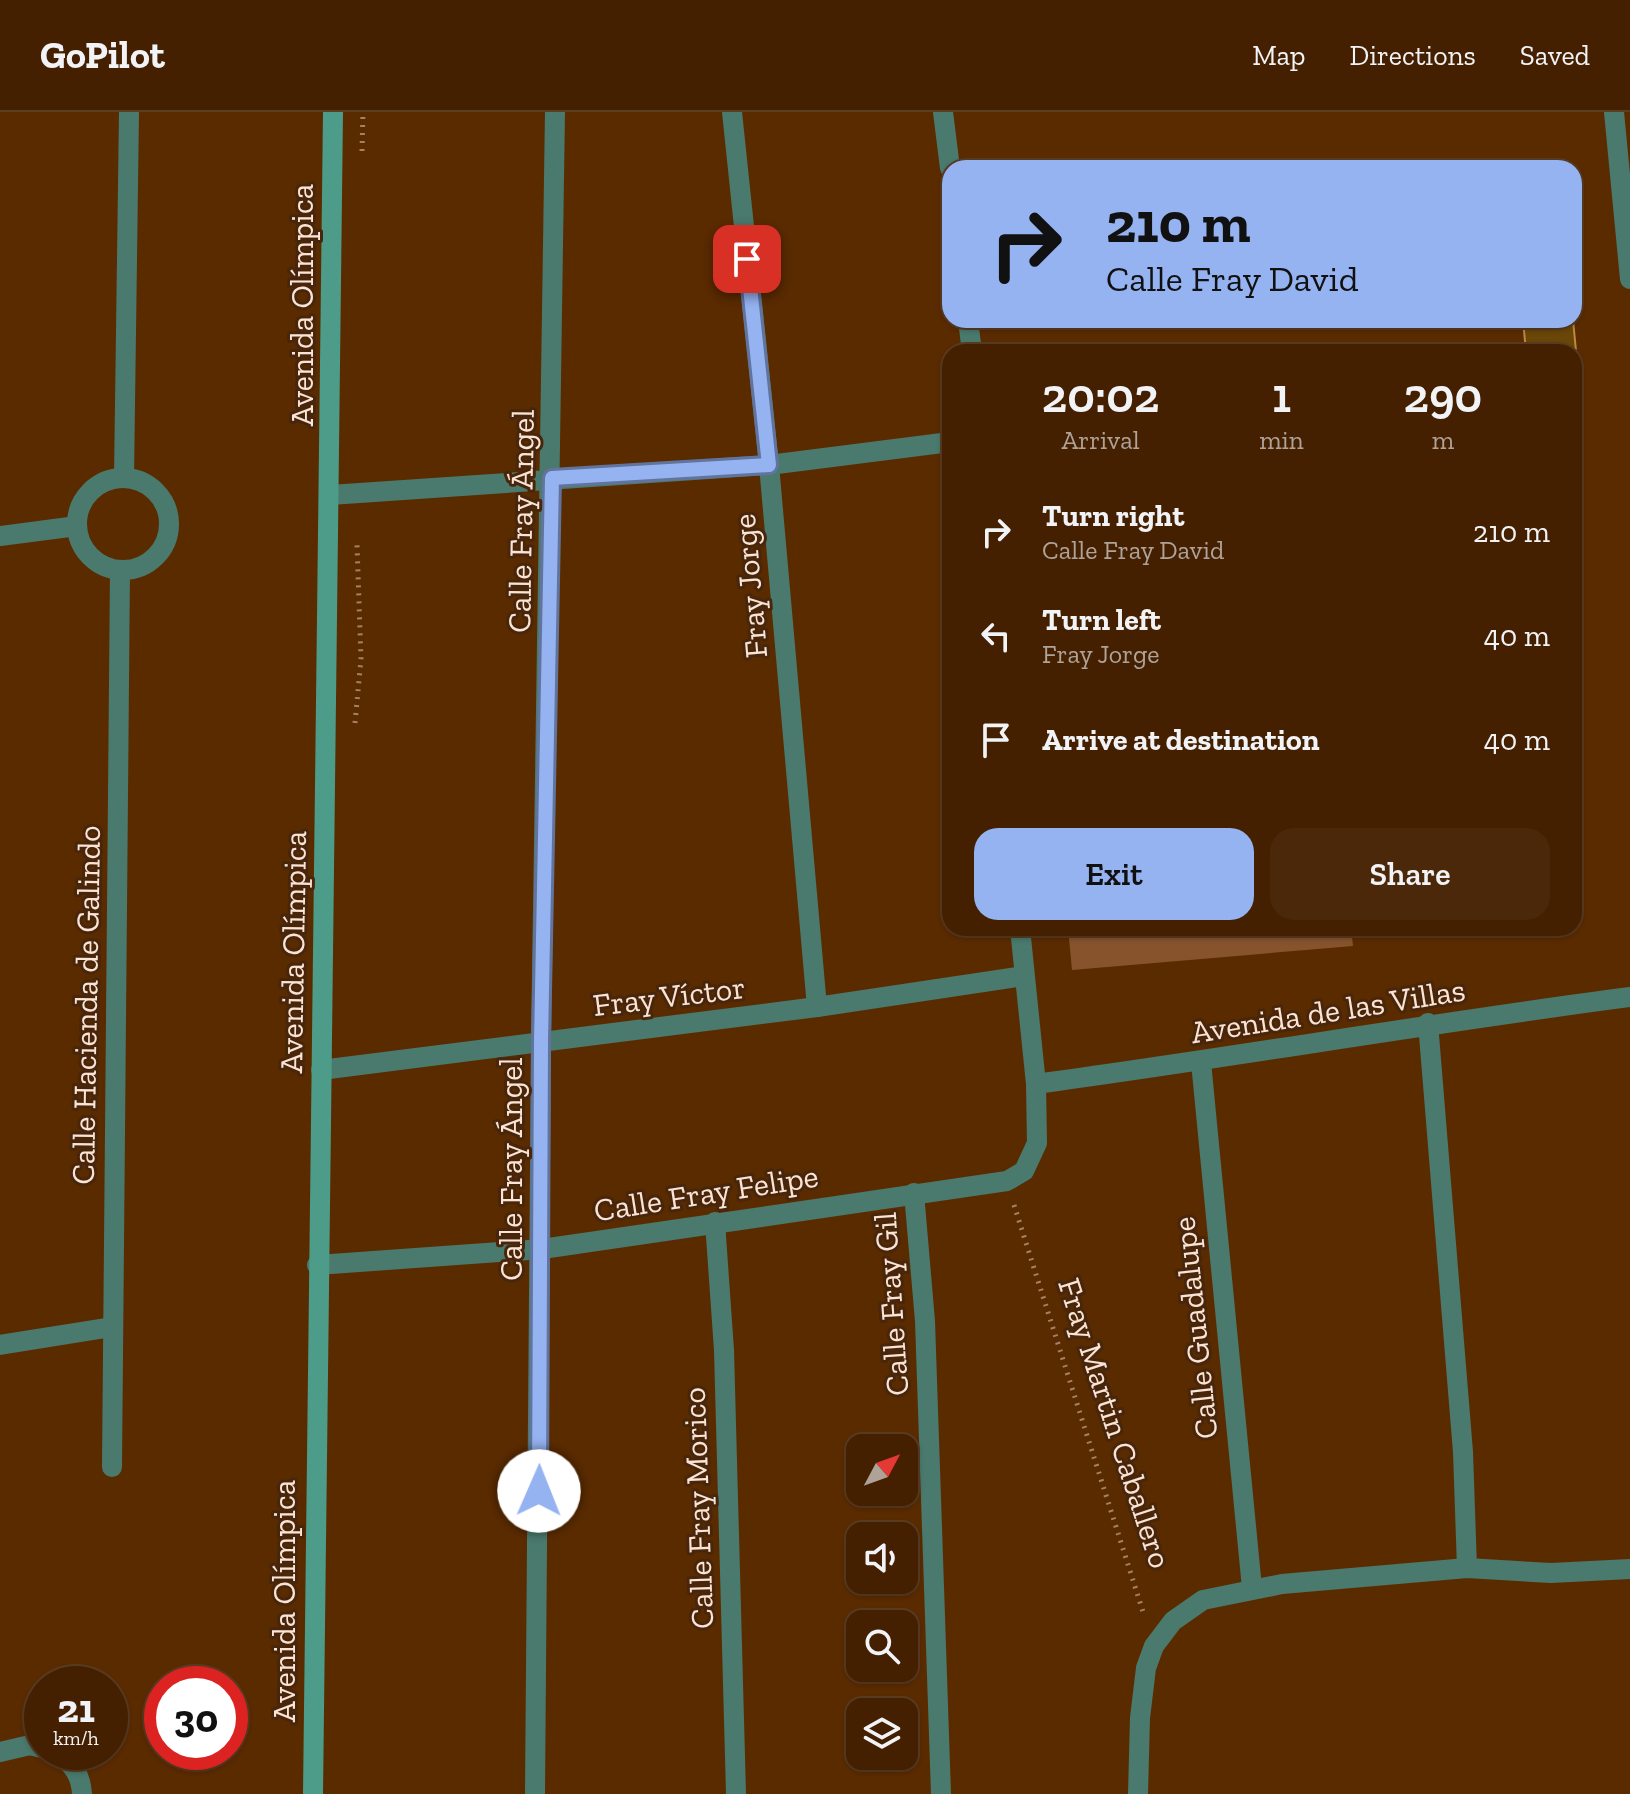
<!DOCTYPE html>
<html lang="en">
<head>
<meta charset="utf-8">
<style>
  :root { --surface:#442000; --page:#4b280a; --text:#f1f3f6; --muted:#afa399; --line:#5c3e22; --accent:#95b2f1 }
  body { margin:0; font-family:"Zilla Slab",serif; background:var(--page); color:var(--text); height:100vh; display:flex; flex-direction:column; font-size:30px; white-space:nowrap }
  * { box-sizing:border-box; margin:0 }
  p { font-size:26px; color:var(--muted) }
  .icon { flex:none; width:44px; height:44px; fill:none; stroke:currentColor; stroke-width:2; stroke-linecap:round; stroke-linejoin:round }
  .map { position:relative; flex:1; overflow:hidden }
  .panel { position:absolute; left:942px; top:232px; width:640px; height:592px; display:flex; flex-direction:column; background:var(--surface); border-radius:24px; box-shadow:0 2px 6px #0004,0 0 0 2px var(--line) }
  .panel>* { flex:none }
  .hud { position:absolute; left:942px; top:48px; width:640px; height:168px; border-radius:24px; box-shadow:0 2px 6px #0004,0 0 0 2px var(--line); background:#95b2f1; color:#111; overflow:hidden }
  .needle { width:52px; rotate:49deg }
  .fabs { position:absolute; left:846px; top:1322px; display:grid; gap:16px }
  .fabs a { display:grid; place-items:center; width:72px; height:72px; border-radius:16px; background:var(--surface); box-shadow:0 2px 6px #0004,0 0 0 2px var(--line); font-size:40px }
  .speed { position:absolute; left:24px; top:1554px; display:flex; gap:16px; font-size:40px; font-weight:700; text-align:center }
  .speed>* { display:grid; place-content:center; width:104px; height:104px; border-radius:50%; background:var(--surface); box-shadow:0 2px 6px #0004,0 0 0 2px var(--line); line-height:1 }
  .speed small { font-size:20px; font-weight:400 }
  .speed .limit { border:12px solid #d22; background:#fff; color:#111 }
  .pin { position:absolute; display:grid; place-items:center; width:68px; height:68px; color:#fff; margin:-34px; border-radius:16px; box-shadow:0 4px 12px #0006 }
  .me { position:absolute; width:88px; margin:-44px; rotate:1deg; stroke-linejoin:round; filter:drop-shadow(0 0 6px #0008) }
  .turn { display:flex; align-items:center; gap:28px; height:168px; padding:0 32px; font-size:36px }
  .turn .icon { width:104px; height:104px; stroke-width:2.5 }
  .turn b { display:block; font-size:56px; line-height:68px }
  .eta { display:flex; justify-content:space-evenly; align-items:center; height:136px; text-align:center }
  .eta b { font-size:48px; font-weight:600; line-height:56px }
  .button { display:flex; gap:16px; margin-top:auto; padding:16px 32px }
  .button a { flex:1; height:92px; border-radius:24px; background:var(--accent); color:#111; font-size:32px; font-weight:600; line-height:92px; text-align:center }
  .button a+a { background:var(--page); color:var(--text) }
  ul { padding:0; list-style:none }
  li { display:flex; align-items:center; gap:24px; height:104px; padding:0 32px }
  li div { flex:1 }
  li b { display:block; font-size:30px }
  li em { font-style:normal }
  header { display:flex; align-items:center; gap:48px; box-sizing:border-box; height:112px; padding:0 40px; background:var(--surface); border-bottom:2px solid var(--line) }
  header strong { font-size:38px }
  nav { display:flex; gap:44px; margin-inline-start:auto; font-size:28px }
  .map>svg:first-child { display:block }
  .green { fill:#86532d }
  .building { fill:#6a4708; stroke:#bc8b42; stroke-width:2 }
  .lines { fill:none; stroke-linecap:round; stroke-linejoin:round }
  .path { stroke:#a68164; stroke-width:5; stroke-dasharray:2 6; stroke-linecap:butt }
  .street { stroke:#4a7a6d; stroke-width:20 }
  .secondary { stroke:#4d9c89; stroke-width:20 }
  .route-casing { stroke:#61749d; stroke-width:20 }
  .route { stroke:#95b2f1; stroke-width:14 }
  .labels { text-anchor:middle; stroke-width:6; stroke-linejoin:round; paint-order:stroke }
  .street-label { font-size:32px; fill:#fbe4d5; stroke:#48260b }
</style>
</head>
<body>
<header>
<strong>GoPilot</strong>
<nav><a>Map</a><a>Directions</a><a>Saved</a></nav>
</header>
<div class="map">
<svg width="1630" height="1682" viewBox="0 0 1630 1682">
  <rect width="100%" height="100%" fill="#5b2b00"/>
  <path class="green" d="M1068,816H1351L1353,834L1072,858Z"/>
  <path class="building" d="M1523,208H1573L1579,270H1574V240H1526Z"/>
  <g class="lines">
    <g class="path">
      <path d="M362,39L363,0"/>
      <path d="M355,611L361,547L357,433"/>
      <path d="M1014,1093L1144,1503"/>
    </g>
    <g class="street">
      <path d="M732,0L769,353L817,895"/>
      <path d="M943,0L950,56"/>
      <path d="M1614,0L1630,167"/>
      <path d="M968,208L972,240"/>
      <path d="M124,366L129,0"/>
      <circle cx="123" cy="412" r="46"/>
      <path d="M330,383L769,353L950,330"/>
      <path d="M0,424L77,414"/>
      <path d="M1428,911L1463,1340L1467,1456"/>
      <path d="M1201,950L1252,1476"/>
      <path d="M321,958L817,895L1024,864"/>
      <path d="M1036,972C1234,945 1431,911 1630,885"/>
      <path d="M914,1081L925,1209L941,1682"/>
      <path d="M715,1110L724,1238L736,1682"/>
      <path d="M317,1153L542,1137L1007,1069L1024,1059L1037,1031L1036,972L1020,816"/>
      <path d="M0,1233L112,1215"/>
      <path d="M112,1355L120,458"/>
      <path d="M0,1640L30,1633L42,1636"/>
      <path d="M57,1640C72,1652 81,1662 82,1682"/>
      <path d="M535,1682C538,1431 540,1180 541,930C543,620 553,310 555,0"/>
      <path d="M1138,1682L1140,1606L1146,1556L1154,1534L1173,1509L1203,1488L1282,1472L1467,1456L1551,1461L1630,1457"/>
    </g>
    <path class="secondary" d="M313,1682L333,0"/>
  </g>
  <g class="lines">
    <g class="route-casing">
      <path id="route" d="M539,1379L541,930L552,366L769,353L747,147"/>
    </g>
    <use href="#route" class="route"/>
  </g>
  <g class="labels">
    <g class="street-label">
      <text transform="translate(302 193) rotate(-90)" y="11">Avenida Olímpica</text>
      <text transform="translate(521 409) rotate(-89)" y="11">Calle Fray Ángel</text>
      <text transform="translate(750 474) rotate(-95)" y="11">Fray Jorge</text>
      <text transform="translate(293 840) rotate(-89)" y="11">Avenida Olímpica</text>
      <text transform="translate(669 884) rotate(-7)" y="11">Fray Víctor</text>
      <text transform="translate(86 893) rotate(-89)" y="11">Calle Hacienda de Galindo</text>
      <text transform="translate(1328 899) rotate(-9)" y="11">Avenida de las Villas</text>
      <text transform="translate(511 1057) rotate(-90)" y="11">Calle Fray Ángel</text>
      <text transform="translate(706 1081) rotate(-9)" y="11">Calle Fray Felipe</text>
      <text transform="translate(891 1192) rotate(-94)" y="11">Calle Fray Gil</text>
      <text transform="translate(1195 1216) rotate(-96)" y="11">Calle Guadalupe</text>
      <text transform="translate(1115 1311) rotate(72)" y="11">Fray Martin Caballero</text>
      <text transform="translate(698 1396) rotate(-92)" y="11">Calle Fray Morico</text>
      <text transform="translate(284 1489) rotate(-90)" y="11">Avenida Olímpica</text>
    </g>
  </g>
</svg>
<div class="fabs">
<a><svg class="needle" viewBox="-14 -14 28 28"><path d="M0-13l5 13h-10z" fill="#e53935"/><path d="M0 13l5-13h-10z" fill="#afa399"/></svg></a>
<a><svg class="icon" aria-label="sound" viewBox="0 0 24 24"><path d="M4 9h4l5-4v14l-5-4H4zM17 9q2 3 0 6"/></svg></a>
<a><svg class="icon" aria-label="search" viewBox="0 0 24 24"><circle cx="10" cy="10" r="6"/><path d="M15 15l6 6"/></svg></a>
<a><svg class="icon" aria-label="layers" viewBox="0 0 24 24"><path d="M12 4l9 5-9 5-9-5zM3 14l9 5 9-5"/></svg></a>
</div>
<div class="speed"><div>21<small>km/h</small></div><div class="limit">30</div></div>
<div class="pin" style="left:747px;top:147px;background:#d93025"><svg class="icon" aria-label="arrive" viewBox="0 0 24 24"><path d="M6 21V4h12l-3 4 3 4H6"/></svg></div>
<svg class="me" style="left:539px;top:1379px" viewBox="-20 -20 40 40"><circle r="19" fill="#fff"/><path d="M0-13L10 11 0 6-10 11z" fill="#95b2f1"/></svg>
<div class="hud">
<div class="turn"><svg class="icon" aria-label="right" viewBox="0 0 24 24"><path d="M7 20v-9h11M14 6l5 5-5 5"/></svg><div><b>210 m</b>Calle Fray David</div></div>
</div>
<section class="panel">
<div class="eta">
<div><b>20:02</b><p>Arrival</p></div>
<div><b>1</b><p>min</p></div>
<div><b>290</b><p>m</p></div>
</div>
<ul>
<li><svg class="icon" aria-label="right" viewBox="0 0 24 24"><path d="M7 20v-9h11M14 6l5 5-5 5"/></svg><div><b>Turn right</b><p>Calle Fray David</p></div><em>210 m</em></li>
<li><svg class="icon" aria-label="left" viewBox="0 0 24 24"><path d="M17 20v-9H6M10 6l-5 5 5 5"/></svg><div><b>Turn left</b><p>Fray Jorge</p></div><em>40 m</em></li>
<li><svg class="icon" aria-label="arrive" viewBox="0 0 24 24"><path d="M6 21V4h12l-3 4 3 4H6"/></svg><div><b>Arrive at destination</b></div><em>40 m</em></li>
</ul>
<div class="button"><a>Exit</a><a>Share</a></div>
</section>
</div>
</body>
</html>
